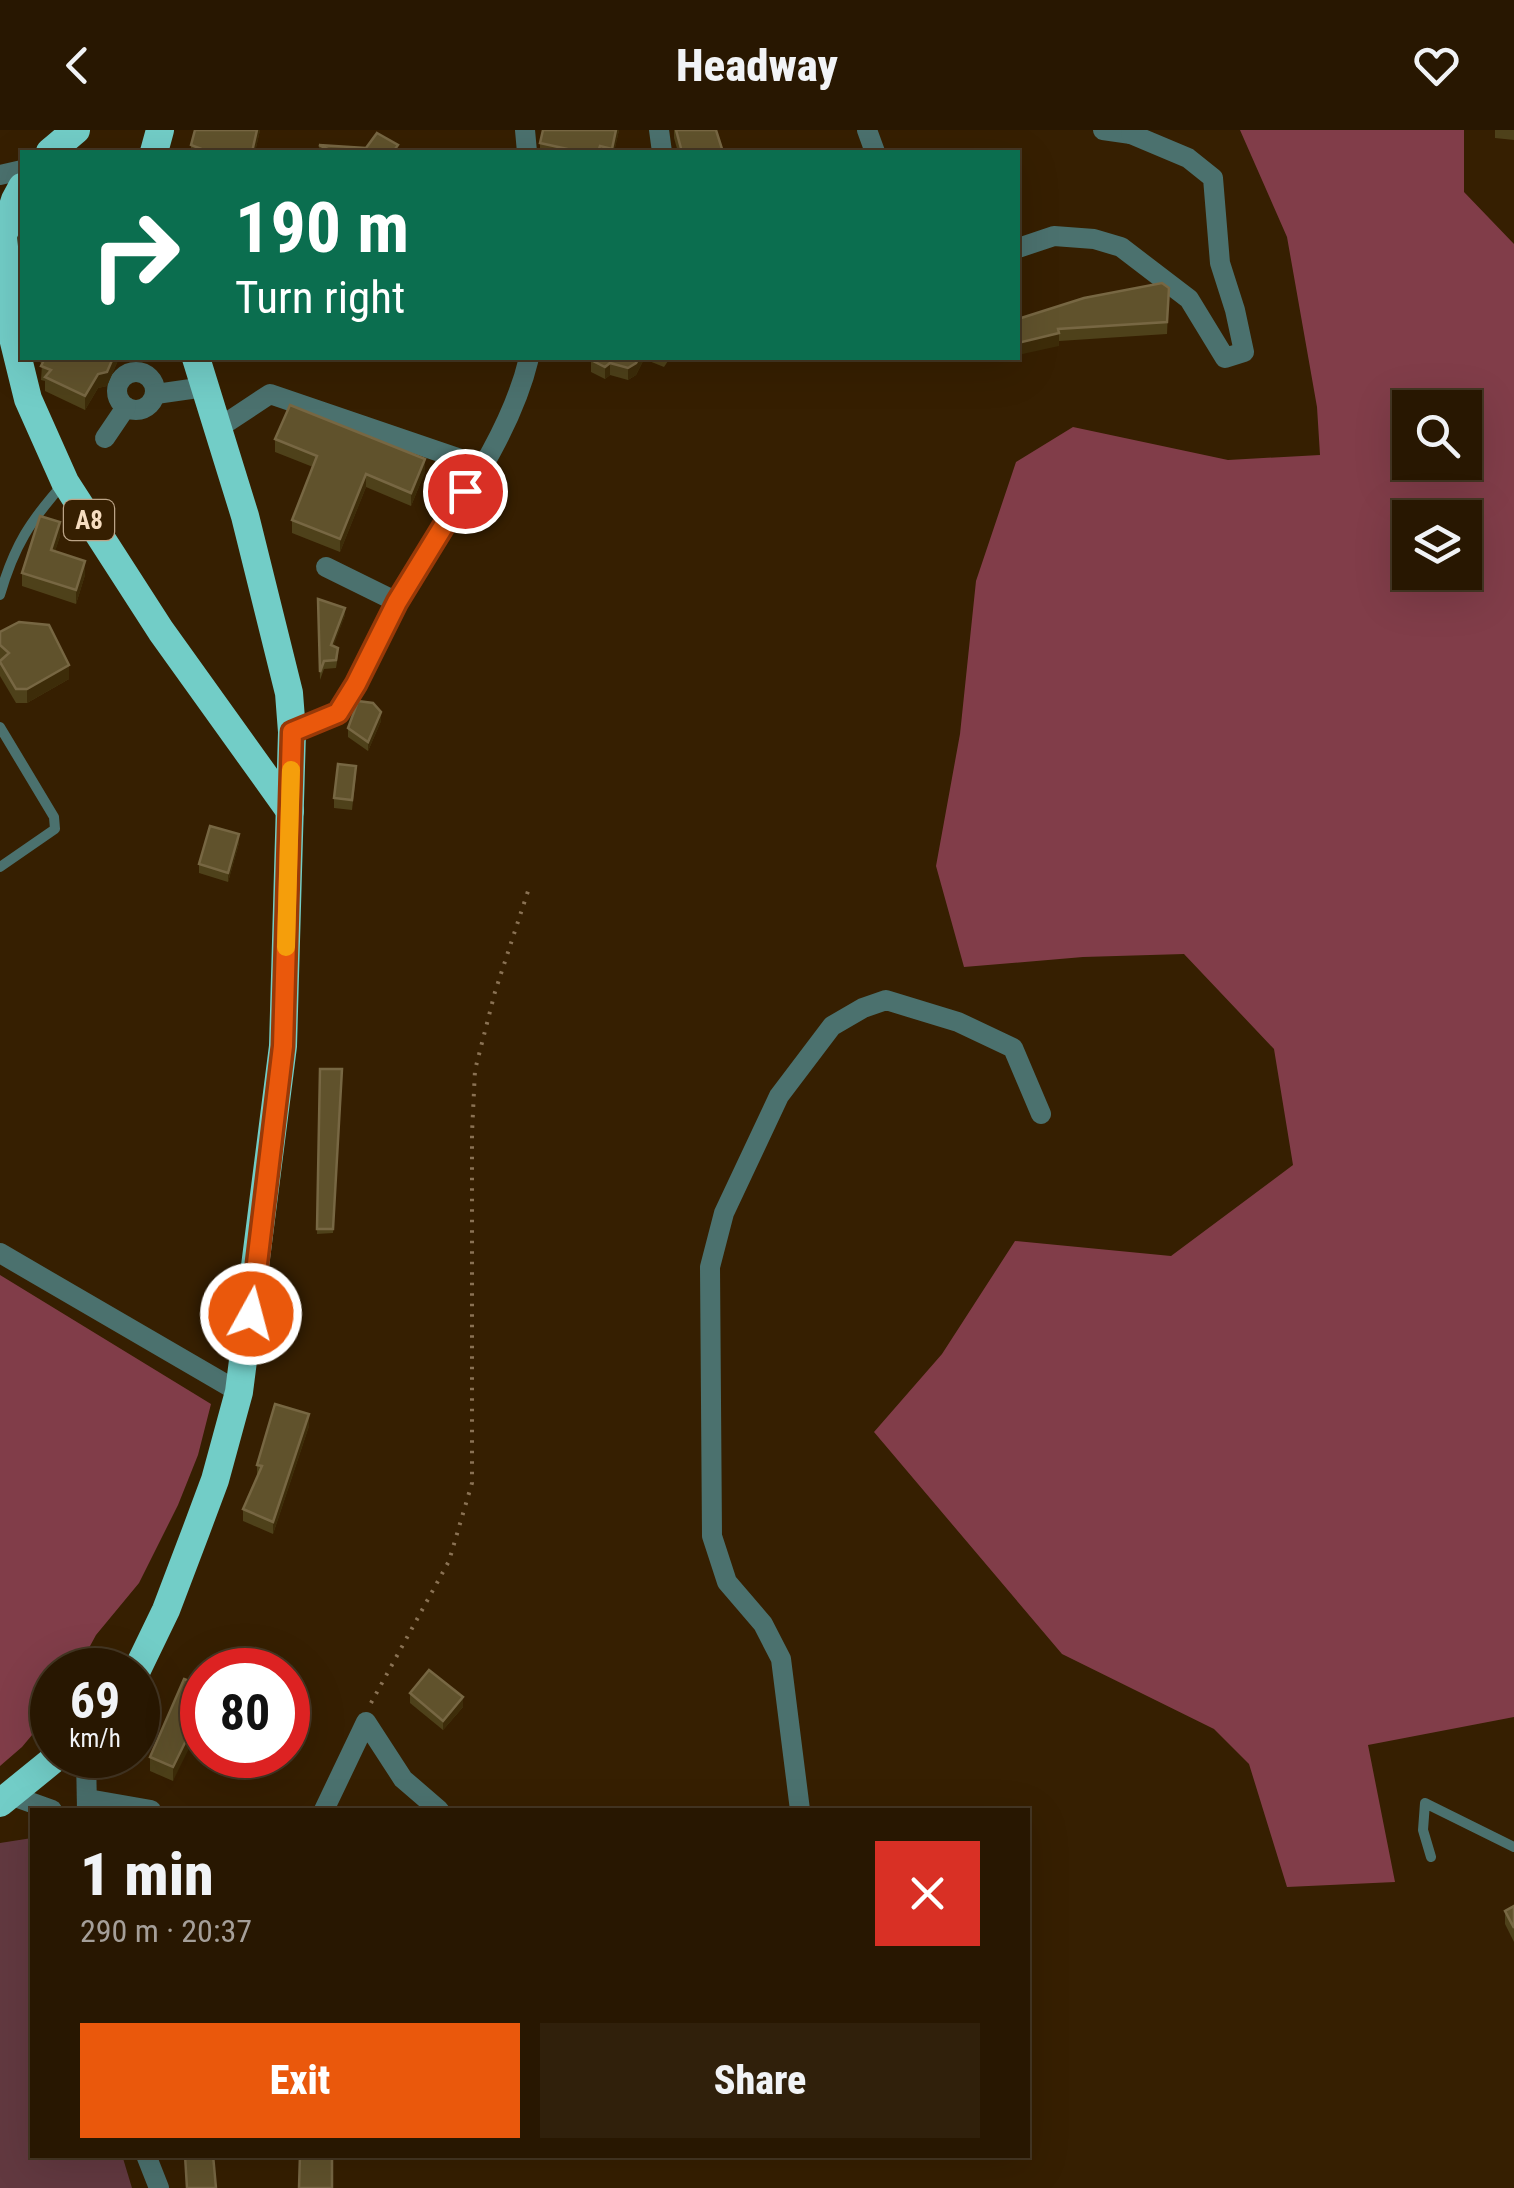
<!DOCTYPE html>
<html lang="en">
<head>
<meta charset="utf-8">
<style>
  :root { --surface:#281701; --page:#30200b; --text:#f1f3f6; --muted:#a59f99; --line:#443623; --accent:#ea580c }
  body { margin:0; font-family:"Roboto Condensed",sans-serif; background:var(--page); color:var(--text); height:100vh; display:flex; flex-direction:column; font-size:38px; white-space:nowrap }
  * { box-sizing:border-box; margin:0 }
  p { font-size:32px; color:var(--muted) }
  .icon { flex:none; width:55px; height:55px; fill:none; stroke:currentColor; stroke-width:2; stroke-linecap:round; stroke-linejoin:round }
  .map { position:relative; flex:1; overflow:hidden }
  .drawer { position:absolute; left:30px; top:1678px; width:1000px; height:350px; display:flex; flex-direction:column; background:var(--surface); border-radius:0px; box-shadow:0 10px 40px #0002,0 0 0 2px var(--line) }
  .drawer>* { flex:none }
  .guide { position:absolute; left:20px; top:20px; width:1000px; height:210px; border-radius:0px; box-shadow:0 10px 40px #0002,0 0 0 2px var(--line); background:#0b6e4f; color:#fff; overflow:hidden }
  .tools { position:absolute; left:1392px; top:260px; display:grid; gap:20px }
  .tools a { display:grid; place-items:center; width:90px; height:90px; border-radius:0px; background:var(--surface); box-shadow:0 10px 40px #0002,0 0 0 2px var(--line); font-size:50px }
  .speed { position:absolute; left:30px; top:1518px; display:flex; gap:20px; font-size:50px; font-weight:700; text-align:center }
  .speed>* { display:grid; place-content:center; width:130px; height:130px; border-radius:50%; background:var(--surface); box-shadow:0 10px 40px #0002,0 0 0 2px var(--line); line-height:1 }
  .speed small { font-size:25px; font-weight:400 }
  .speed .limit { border:15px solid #d22; background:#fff; color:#111 }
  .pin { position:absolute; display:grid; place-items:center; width:85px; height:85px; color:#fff; margin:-42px; border:5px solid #fff; border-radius:50%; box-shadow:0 2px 10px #0007 }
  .me { position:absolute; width:110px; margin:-55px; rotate:7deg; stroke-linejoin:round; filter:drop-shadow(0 0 8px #0008) }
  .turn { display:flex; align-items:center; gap:35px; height:210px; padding:0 50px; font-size:45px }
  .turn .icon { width:130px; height:130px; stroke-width:2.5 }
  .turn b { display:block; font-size:70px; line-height:85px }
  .round { display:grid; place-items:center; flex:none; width:105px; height:105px; border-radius:0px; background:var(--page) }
  .summary { display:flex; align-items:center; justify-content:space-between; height:170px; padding:0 50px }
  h1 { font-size:60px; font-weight:800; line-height:75px }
  .cta { display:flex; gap:20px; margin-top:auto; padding:20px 50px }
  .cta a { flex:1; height:115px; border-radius:0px; background:var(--accent); color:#fff; font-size:40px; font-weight:800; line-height:115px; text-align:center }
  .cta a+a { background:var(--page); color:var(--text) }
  header { display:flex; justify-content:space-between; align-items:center; height:130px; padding:0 50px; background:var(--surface); font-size:45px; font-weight:800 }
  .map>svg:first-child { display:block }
  .green { fill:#623940 }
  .forest { fill:#813d49; fill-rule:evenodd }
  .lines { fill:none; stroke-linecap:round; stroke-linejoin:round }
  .path { stroke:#8a7254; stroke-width:4; stroke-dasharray:2.5 8; stroke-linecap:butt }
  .service { stroke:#4b716e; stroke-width:10 }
  .minor { stroke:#4b716e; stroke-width:20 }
  .trunk { stroke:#72cdc7; stroke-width:28 }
  .wall { fill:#4e411a }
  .shaded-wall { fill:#3d2c09 }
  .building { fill:#60522c; stroke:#776743; stroke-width:2.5 }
  .route-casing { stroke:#983908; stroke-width:25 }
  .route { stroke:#ea580c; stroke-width:18 }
  .slow { stroke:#f59e0b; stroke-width:18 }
  .labels { text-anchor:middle; stroke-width:9; stroke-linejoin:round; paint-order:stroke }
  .shield { fill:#361f01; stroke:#bca487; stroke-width:2.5 }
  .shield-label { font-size:25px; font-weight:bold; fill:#f6ddc0 }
</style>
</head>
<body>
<header><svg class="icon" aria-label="back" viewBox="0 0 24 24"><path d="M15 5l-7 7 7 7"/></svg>Headway<svg class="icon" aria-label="heart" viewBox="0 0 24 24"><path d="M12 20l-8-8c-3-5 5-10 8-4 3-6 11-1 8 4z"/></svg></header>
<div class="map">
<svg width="1514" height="2058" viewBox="0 0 1514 2058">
  <rect width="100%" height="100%" fill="#361f01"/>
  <path class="green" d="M32,1708V2025H122L132,2058H0V1713Z"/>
  <g class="forest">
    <path d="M1240,0H1464V62L1514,114V1587L1368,1615L1395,1752L1287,1757L1249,1634L1214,1599L1062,1524L874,1302L942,1224L1015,1111L1171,1126L1293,1035L1274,919L1184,824L1083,827L964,837L936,736L960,604L976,451L1016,332L1073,297L1228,330L1320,325L1317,277L1287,107ZM1410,278H1465V332H1410ZM1410,388H1465V442H1410Z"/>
    <path d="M0,1145L211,1274L198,1325L178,1375L139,1453L96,1505L77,1540H52V1581L22,1617L0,1636Z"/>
  </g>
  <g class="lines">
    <path class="path" d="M371,1573L449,1431L472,1353V1003L475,940L495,862L530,755"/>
    <g class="service">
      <path d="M0,465C14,416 30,391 64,353"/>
      <path d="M0,597L54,687L55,699L0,737"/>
      <path d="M1431,1727L1423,1700L1425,1673L1514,1717"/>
    </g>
    <g class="minor">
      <path d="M525,0L527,22"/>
      <path d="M659,0L662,22"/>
      <path d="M867,0L875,22"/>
      <path d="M1103,0L1131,4"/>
      <path d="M0,45L22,40"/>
      <path d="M1018,118L1054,106L1094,109L1121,117L1189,169L1225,228L1244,222L1235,180L1220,133L1213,48L1188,28L1131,4L1132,0"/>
      <circle cx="136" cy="261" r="19"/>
      <path d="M156,264L205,257"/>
      <path d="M217,299L270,264L481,336"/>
      <path d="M105,308L126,277"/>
      <path d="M326,437L397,472"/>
      <path d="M292,602C306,596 331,591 340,579C366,547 377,505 398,470C444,393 508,316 529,228"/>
      <path d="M0,1123L239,1262"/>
      <path d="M86,1625L87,1680"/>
      <path d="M10,1665L52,1680"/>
      <path d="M88,1669L151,1680"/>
      <path d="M324,1680L366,1592L403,1649L439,1680"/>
      <path d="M800,1680L781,1529L763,1494L727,1452L712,1406L710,1137L724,1083L779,966L832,896L863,878L886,870L958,892L1013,918L1041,984"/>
      <path d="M146,2025L159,2058"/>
    </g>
    <g class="trunk">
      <path d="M50,22L76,0"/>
      <path d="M154,22L160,0"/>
      <path d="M22,57L15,70L3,106L12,204L28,269L65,352L161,501L290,681"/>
      <path d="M137,1540L166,1480L196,1401L215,1350L239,1262L283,916L292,602L289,563L245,386L196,228"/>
      <path d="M0,1673L59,1625"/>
    </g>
  </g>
  <g class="wall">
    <path d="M260,0L255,22H191V15Z"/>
    <path d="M619,0L614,22H540V13Z"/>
    <path d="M674,0H716L723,22H678L674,8Z"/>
    <path d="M1495,0H1514V10L1495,8Z"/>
    <path d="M319,15L398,22H319Z"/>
    <path d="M1169,158L1167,204L1059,211V216L1018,189Z"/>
    <path d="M36,228H119L107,256L98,258L85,280L45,261V251L41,250L42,234Z"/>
    <path d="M593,228H670L664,237L644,229L636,245L628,250L610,245L605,249L591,242V230Z"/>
    <path d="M275,309L425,342L411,376L366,357L340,422L292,403V390L313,337L275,322Z"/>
    <path d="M60,406L55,421L85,445L76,474L22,456V443Z"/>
    <path d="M318,469L345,485L333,516L338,526L336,538L324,539L320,550Z"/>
    <path d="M0,502L69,549L27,573H16L0,546Z"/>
    <path d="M381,591L368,621L348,607V598Z"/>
    <path d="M356,645L352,680L334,678V668Z"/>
    <path d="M239,713L228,752L199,743V734Z"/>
    <path d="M320,939H342L333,1103L317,1104Z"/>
    <path d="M309,1296L273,1404L243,1391V1379L257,1347V1335Z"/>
    <path d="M202,1556L173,1651L150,1641V1627Z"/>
    <path d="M410,1563L463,1577L443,1600L410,1573Z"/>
    <path d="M1514,1776V1812L1505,1794V1781Z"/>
  </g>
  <g class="shaded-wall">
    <path d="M257,0H260L255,22H252Z"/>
    <path d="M616,0H619L614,22H612Z"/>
    <path d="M1059,203V216L1018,225V213Z"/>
    <path d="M113,228H119L107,256L98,258L85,280V266L98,244Z"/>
    <path d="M639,228H644V229L636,245L628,250V238Z"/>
    <path d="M610,233V245L605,249V237Z"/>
    <path d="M425,329V342L411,376V363Z"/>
    <path d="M366,344V357L340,422V409Z"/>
    <path d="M60,392V406L51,434V420Z"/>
    <path d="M85,431V445L76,474V460Z"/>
    <path d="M345,478V485L331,523V515Z"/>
    <path d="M69,535V549L27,573V559Z"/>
    <path d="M381,582V591L368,621V612Z"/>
    <path d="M239,704V713L228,752V743Z"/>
    <path d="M309,1284V1296L273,1404V1392Z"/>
    <path d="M463,1567V1577L443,1600V1591Z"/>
    <path d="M202,1578V1592L173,1651V1637Z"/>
  </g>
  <g class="building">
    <path d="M195,0H257L252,22H209L191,15Z"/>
    <path d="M543,0H616L612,19L600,16L598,22H581L540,13Z"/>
    <path d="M676,0H716L723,22H682Z"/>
    <path d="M377,3L398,15L393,22H334L319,15L366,18Z"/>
    <path d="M1162,153L1169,158L1167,192L1058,199L1059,203L1018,213V189L1084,168Z"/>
    <path d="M45,228H113L107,242L98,244L85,266L45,247L51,240L41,236Z"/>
    <path d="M593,228H639L636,233L628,238L610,233L605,237L591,230Z"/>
    <path d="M290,275L425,329L411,363L366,344L340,409L292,390L317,326L275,309Z"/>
    <path d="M40,386L60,392L51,420L85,431L76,460L22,443Z"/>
    <path d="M318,469L345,478L331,515L338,518L336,530L324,531L320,542Z"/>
    <path d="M19,492L49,495L69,535L27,559H16L0,532V531L9,523L0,515V502Z"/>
    <path d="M358,571L373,573L381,582L368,612L348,598Z"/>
    <path d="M338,634L356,636L352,670L334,668Z"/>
    <path d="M210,696L239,704L228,743L199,734Z"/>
    <path d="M320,939H342L333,1099H317Z"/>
    <path d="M275,1274L309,1284L273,1392L243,1379L262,1336L257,1335Z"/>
    <path d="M429,1540L463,1567L443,1591L410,1563Z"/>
    <path d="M184,1549L202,1556V1578L173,1637L150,1627Z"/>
    <path d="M1514,1776V1798L1505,1781Z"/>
    <path d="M185,2025H213L216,2058H187Z"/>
    <path d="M300,2025H332V2058H299Z"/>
  </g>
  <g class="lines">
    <g class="route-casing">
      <path id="route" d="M251,1184L283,916L292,602L338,583L356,554L397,472L465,361"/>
    </g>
    <use href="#route" class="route"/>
    <path class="slow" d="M286,817L291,640"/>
  </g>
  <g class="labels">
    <rect class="shield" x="64" y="370" width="50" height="40" rx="8"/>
    <g class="shield-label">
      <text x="89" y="399">A8</text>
    </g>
  </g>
</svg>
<div class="tools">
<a><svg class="icon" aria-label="search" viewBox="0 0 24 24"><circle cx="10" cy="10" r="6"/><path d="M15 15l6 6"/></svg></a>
<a><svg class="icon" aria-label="layers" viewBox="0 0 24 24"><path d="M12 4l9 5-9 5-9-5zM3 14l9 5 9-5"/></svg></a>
</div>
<div class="speed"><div>69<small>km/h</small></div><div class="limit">80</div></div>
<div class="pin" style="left:465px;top:361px;background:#d93025"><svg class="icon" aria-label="arrive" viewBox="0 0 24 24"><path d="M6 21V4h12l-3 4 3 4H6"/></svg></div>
<svg class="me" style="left:251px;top:1184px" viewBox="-20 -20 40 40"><circle r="17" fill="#ea580c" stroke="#fff" stroke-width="3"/><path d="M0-11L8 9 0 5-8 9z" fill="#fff"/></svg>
<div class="guide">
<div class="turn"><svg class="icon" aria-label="right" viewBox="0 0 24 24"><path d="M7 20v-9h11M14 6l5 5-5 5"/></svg><div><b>190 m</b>Turn right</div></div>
</div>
<section class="drawer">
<div class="summary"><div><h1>1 min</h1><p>290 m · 20:37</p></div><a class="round" style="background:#d93025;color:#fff"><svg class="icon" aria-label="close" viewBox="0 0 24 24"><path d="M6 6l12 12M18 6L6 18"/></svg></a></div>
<div class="cta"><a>Exit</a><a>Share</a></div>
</section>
</div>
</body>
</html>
